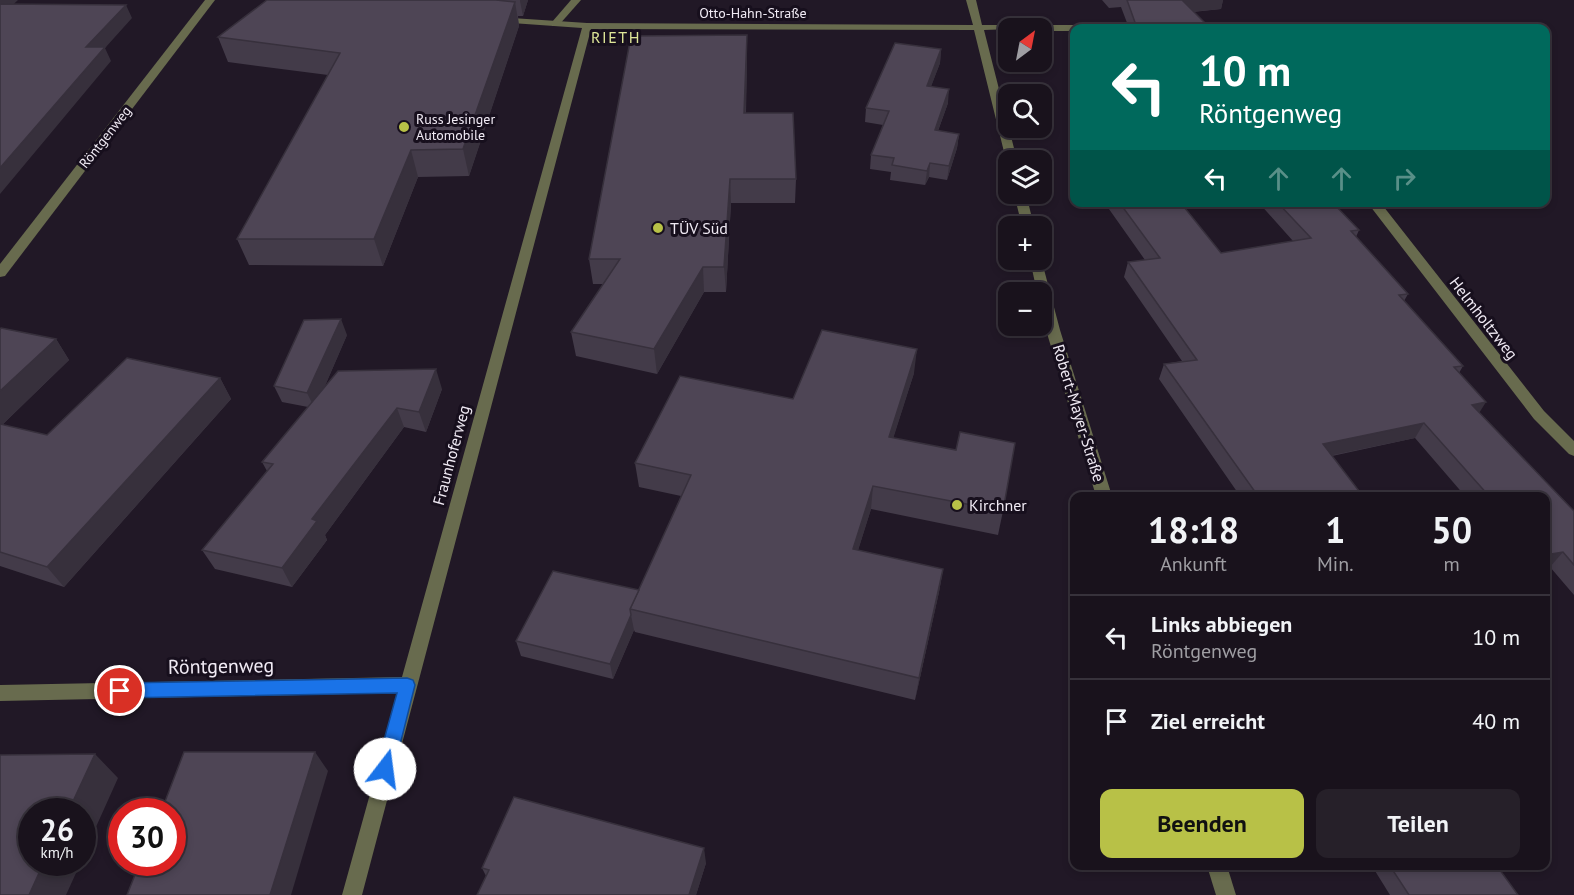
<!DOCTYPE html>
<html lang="de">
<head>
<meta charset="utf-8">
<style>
  :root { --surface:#19121c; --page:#262029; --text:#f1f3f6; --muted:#9f9ea3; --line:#37323b; --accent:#b8c147 }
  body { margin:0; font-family:"PT Sans",sans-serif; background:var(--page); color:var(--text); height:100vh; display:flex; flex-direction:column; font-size:22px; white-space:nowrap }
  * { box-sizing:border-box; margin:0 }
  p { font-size:20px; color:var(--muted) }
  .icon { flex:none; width:33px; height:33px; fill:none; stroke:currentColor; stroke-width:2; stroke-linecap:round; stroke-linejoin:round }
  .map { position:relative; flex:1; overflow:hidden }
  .sheet { position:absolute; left:1070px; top:492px; width:480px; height:378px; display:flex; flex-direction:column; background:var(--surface); border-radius:12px; box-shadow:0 3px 9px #0003,0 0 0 2px var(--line) }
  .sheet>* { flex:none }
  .hud { position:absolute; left:1070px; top:24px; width:480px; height:183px; border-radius:12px; box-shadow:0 3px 9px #0003,0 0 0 2px var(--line); background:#00695c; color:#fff; overflow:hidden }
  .needle { width:39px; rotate:32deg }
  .tools { position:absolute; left:998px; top:18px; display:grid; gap:12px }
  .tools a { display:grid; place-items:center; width:54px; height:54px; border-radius:12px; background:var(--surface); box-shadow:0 3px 9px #0003,0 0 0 2px var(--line); font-size:30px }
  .speed { position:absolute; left:18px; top:798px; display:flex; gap:12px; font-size:30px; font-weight:700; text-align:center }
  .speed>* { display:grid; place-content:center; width:78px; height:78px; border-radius:50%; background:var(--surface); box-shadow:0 3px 9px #0003,0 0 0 2px var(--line); line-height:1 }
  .speed small { font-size:15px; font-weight:400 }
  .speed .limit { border:9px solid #d22; background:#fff; color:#111 }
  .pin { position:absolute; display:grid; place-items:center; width:51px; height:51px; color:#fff; margin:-26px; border:3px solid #fff; border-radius:50%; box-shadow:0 2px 6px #0007 }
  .me { position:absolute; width:66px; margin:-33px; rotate:15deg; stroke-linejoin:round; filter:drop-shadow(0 0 4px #0008) }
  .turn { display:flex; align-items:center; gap:21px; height:126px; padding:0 30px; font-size:27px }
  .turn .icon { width:78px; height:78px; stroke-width:2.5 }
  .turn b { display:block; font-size:42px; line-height:51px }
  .lanes { display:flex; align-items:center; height:57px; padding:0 30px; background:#0003; justify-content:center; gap:30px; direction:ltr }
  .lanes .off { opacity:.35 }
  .eta { display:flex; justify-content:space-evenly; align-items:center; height:102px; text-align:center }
  .eta b { font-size:36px; font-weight:700; line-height:42px }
  .cta { display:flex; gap:12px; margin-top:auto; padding:12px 30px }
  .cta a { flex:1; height:69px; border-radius:12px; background:var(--accent); color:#111; font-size:24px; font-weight:700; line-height:69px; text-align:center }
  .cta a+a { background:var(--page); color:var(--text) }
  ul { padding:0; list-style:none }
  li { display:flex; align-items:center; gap:18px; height:84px; padding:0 30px; border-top:2px solid var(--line) }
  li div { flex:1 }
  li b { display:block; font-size:22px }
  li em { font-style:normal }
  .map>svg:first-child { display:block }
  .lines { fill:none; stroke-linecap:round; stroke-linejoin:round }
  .service { fill:#686b4e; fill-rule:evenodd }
  .minor { fill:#686b4e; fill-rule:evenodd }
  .wall { fill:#433b49 }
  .shaded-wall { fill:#37303c }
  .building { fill:#4e4555; stroke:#37303c; stroke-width:1.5 }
  .route { fill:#1a73e8; stroke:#114b97; stroke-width:1.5 }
  .poi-dot { fill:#b8c147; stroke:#170f1d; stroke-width:2 }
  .labels { text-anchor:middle; stroke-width:6; stroke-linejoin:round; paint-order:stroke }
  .far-street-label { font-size:14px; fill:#f0eaf4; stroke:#170f1d }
  .far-poi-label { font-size:14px; fill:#f0eaf4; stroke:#170f1d; text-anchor:start }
  .far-quarter-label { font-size:16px; letter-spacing:1.5px; fill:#dee698; stroke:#170f1d }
  .poi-label { font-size:16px; fill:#f0eaf4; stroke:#170f1d; text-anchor:start }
  .street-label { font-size:16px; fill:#f0eaf4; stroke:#170f1d }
  .near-street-label { font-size:20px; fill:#f0eaf4; stroke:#170f1d }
</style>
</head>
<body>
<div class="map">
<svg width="1574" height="895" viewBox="0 0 1574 895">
  <rect width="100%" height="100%" fill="#211826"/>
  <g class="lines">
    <path class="service" d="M571,0H581L558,26H552V22Z"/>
    <g class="minor">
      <path d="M205,0H215L5,276L0,277V264Z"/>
      <path d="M966,0H976L982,25H1111L1116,28H1074V31H1041V28L984,30L1017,160L1008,162L1006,160L974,30L591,29L362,895H342L398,693L0,701V685L402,677L582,28L498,22L493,19L495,17L587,23L973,25Z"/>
      <path d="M1363,24L1366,25L1367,28H1315L1320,25Z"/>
      <path d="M1014,194H1026L1034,226H1022Z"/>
      <path d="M1367,202H1380L1544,411L1574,441V456L1569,454L1534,419Z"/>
      <path d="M1041,258L1060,330L1112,496H1096L1046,330L1041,308V292H1037L1030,260Z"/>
      <path d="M1207,866H1227L1236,895H1216Z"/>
    </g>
  </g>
  <g class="wall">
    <path d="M267,0H528L523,16H518L519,26L469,176L418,177L383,266L249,265L237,239L328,75L228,62L218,37Z"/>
    <path d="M1102,0H1223L1221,9L1193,12L1210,28H1129L1121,7L1109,8Z"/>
    <path d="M747,35V58L746,113L796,179L795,203H731L726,292H704L657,374L576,356L571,332L604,284H593L589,259Z"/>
    <path d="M941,49L940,63L931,86L948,103L938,131L959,134L957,148L947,180L929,177L925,185L890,180L891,172L870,169L871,155L883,125L865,122L866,108Z"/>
    <path d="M1104,202H1180L1221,253L1293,241L1258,202H1332L1359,230L1356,237L1408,294L1404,301L1463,366L1459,373L1479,412L1574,511V595L1550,567L1545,496H1465L1415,438L1332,456L1359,491L1356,496H1240L1159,379L1164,364L1182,361L1124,277L1128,262L1145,260Z"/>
    <path d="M0,330L56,339L69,360L2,425L47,435L220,378L231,399L64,587L0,566Z"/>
    <path d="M347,335L324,388L442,389L426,432L404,427L325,535L327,540L292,587L215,569L202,550L267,471L262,462L308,407L282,402L274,386Z"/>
    <path d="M914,373L893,438L1003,511L998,535L871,509L858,550L943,569L939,592L915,700L635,632L634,630L613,679L521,656L516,641L639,590L681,496L639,487L635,463L793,399Z"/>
    <path d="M706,863L696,895H477L486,876L482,868Z"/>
    <path d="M1372,866H1497L1518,895H1390Z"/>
  </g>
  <g class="shaded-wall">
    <path d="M0,0H18L0,17Z"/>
    <path d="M520,0H528L523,16L520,1Z"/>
    <path d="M1181,0H1223L1221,9L1178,13Z"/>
    <path d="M515,2L519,26L469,176L463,149Z"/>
    <path d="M126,5L132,18L105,48L111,61L0,194V168L86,47Z"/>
    <path d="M747,35V58L745,136L744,113Z"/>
    <path d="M941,49L940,63L926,100L927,86Z"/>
    <path d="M949,89L948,103L933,144L935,130Z"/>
    <path d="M959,134L957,148L947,180L949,166Z"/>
    <path d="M411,150L418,177L383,266L374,239Z"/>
    <path d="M930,163L929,177L925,185L927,171Z"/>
    <path d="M730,179L731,203L726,292L724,267Z"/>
    <path d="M703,267L704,292L657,374L654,349Z"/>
    <path d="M341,319L347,335L315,409L307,393Z"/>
    <path d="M56,339L69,360L0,427V391Z"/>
    <path d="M917,349L914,373L886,461L889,437Z"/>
    <path d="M436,369L442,389L426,432L419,412Z"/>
    <path d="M220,378L231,399L64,587L47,567Z"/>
    <path d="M1486,402L1476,418L1472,405Z"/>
    <path d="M397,408L404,427L325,535L327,540L292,587L282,568L312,519Z"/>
    <path d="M1424,423L1415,438L1314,459L1323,444Z"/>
    <path d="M873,486L871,509L851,573L853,549Z"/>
    <path d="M1359,491L1356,496H1332Z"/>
    <path d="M1563,552L1550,567L1545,568V555Z"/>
    <path d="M943,569L939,592L915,700L919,678Z"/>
    <path d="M631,615L634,630L613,679L610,664Z"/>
    <path d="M315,752L328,771L291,895H270Z"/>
    <path d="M95,754L118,778L82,858V812H68Z"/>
    <path d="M704,848L706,863L696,895H689Z"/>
    <path d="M44,862H81L66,895H29Z"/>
  </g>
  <g class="building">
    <path d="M267,0H496L515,2L463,149L411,150L374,239H237L340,53L218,37Z"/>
    <path d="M1127,0H1182L1210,28H1137Z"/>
    <path d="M0,4L126,5L86,47H105L0,168Z"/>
    <path d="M747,35L744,113H793L796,179H730L724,267H703L654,349L571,332L620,259H589L631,36Z"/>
    <path d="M895,43L941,49L927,86L949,89L935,130L959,134L949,166L930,163L927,171L892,165L894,158L871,155L889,111L866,108Z"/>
    <path d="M1119,202H1180L1221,253L1311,238L1277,202H1332L1359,230L1351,231L1408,294L1399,295L1463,366L1454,367L1486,402L1472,405L1574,511V565L1563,552L1545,555V496H1489L1424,423L1323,444L1359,491L1332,496H1333H1258L1164,364L1197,360L1128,262L1160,258Z"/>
    <path d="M341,319L307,393L274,386L304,320Z"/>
    <path d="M1,328L56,339L0,391V330Z"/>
    <path d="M822,330L917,349L889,437L956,450L960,432L1015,443L1003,511L873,486L853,549L943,569L919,678L630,609L691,475L635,463L680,376L793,399Z"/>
    <path d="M127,358L220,378L47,567L0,552V424L47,435Z"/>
    <path d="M436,369L419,412L397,408L312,519L317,521L282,568L202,550L273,464L262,462L338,371Z"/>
    <path d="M553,571L639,590L630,609L631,615L610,664L516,641Z"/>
    <path d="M184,752H315L270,895H127L140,862H172V812H161Z"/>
    <path d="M95,754L68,812H32V862H44L29,895H0V755Z"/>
    <path d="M514,797L704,848L689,895H477L489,870L482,868Z"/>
    <path d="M1390,866H1497L1518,895H1409Z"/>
  </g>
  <path class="route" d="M407,678L413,680L415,685L394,769L391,775L385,777L379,775L376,769L397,693L120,698L114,696L111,691L114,685L120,683Z"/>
  <g class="poi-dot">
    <circle cx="404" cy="127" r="6"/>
    <circle cx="658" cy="228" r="6"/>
    <circle cx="957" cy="505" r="6"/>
  </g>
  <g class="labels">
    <g class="far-street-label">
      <text x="753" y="18">Otto-Hahn-Straße</text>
      <text transform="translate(105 137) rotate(-52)" y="5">Röntgenweg</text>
    </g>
    <g class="far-poi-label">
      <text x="416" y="124">Russ Jesinger<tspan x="416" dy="16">Automobile</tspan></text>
    </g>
    <g class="far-quarter-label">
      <text x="616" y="43">RIETH</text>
    </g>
    <g class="poi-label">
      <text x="670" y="234">TÜV Süd</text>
      <text x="969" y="511">Kirchner</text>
    </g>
    <g class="street-label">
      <text transform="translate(1484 318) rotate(52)" y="6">Helmholtzweg</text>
      <text transform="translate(1079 413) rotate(73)" y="6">Robert-Mayer-Straße</text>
      <text transform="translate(451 455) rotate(-75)" y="6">Fraunhoferweg</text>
    </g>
    <g class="near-street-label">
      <text transform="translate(221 666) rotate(-1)" y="7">Röntgenweg</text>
    </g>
  </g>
</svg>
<div class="tools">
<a><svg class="needle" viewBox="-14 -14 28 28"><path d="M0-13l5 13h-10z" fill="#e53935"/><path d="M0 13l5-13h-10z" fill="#9f9ea3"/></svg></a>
<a><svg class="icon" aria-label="search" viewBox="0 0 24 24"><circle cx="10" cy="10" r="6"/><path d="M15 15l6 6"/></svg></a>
<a><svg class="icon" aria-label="layers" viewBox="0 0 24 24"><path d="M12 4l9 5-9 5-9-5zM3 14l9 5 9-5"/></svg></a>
<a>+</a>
<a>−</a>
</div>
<div class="speed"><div>26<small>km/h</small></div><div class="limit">30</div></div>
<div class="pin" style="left:120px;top:691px;background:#d93025"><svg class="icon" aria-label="arrive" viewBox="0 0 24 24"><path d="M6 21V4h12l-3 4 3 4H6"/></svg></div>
<svg class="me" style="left:385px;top:769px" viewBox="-20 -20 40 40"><circle r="19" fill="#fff"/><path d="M0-13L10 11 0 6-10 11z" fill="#1a73e8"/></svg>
<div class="hud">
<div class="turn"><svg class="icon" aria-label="left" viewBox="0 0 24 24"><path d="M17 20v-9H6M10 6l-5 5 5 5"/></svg><div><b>10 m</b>Röntgenweg</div></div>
<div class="lanes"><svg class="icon" aria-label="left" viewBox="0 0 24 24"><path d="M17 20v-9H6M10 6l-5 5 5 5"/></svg><svg class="icon off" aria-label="ahead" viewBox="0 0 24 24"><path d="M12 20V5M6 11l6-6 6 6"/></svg><svg class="icon off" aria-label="ahead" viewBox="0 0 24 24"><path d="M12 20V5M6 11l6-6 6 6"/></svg><svg class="icon off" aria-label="right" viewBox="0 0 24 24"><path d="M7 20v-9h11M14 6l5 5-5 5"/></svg></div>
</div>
<section class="sheet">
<div class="eta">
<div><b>18:18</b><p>Ankunft</p></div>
<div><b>1</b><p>Min.</p></div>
<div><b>50</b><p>m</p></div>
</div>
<ul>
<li><svg class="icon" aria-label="left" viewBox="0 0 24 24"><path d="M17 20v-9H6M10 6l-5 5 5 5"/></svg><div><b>Links abbiegen</b><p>Röntgenweg</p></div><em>10 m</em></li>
<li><svg class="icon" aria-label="arrive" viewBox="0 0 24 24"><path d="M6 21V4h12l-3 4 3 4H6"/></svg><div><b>Ziel erreicht</b></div><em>40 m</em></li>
</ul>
<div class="cta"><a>Beenden</a><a>Teilen</a></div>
</section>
</div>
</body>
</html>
